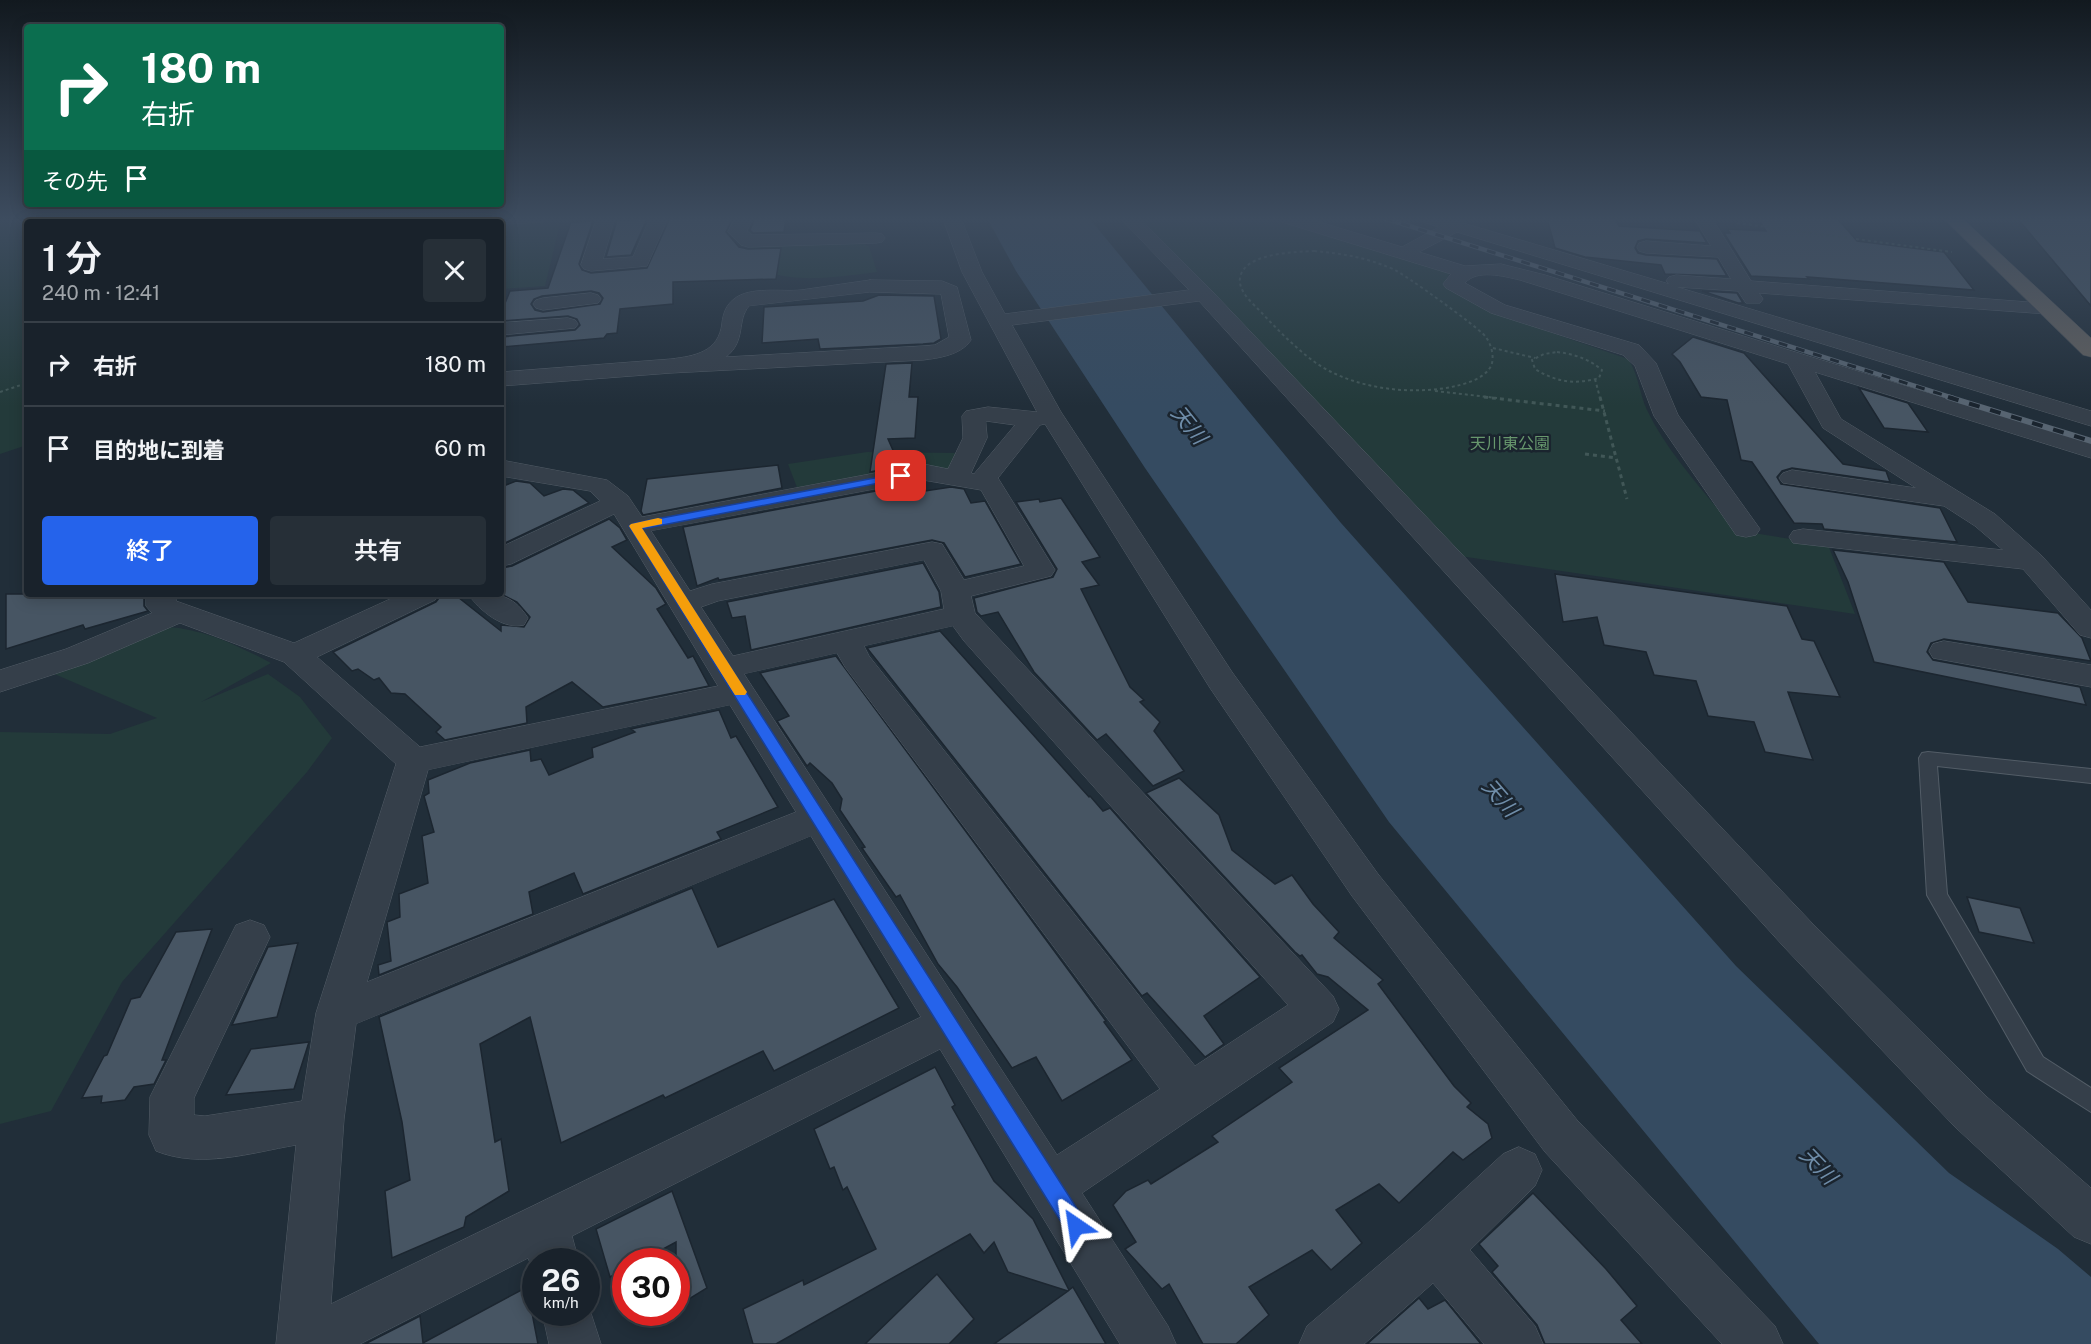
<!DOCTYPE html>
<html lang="ja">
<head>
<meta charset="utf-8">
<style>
  :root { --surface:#19222b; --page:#262f37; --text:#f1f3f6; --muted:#9fa4a9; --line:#373f47; --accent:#2563eb }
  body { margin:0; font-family:"Public Sans","Noto Sans JP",sans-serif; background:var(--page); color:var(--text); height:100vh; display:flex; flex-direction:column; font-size:22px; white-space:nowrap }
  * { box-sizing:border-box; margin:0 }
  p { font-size:20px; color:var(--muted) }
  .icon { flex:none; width:33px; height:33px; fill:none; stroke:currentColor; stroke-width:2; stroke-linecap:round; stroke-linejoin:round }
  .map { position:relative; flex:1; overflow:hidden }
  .sheet { position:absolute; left:24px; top:219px; width:480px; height:378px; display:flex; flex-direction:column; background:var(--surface); border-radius:6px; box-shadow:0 3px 15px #0003,0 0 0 2px var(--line) }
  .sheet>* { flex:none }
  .hud { position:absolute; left:24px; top:24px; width:480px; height:183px; border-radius:6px; box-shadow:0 3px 15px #0003,0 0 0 2px var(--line); background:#0b6e4f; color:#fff; overflow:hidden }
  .speed { position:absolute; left:522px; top:1248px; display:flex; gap:12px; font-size:30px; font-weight:700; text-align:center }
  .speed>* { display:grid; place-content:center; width:78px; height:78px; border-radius:50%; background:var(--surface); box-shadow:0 3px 15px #0003,0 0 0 2px var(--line); line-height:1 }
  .speed small { font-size:15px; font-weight:400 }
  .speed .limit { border:9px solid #d22; background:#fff; color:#111 }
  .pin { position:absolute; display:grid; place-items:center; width:51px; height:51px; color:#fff; margin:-26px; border-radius:12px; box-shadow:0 3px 9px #0006 }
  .me { position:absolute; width:66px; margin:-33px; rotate:328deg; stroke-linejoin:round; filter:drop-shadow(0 0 4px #0008) }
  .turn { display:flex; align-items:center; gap:21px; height:126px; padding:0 18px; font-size:27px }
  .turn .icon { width:78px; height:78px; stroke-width:2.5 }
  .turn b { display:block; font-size:42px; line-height:51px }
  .then { display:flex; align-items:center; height:57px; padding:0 18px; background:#0003; gap:12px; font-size:22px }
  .round { display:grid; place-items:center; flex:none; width:63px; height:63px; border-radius:6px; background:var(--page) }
  .headline { display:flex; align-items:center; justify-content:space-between; height:102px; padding:0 18px }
  h1 { font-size:36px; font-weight:600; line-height:45px }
  .action { display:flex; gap:12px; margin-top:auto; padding:12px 18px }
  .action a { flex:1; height:69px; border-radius:6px; background:var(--accent); color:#fff; font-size:24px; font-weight:600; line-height:69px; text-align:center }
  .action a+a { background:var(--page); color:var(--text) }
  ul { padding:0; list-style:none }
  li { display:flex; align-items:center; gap:18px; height:84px; padding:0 18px; border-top:2px solid var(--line) }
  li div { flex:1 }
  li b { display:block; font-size:22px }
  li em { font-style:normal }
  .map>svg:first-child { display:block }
  .green { fill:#233a3a }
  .water { fill:#354b61 }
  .building { fill:#475563; stroke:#1c2630; stroke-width:1.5; fill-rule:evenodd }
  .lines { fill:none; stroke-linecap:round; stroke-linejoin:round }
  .service-casing { stroke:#535d67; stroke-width:2 }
  .minor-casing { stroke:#535d67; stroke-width:1 }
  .trunk-casing { stroke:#404a54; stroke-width:1 }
  .path-far1 { stroke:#415757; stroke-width:2; stroke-dasharray:3 3; stroke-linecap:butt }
  .path { stroke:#415757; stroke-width:3; stroke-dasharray:4 4; stroke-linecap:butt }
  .service { fill:#353f4a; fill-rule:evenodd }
  .minor { fill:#353f4a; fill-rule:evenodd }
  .trunk { fill:#62605e; fill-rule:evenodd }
  .rail-far1-casing { stroke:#576471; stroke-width:4.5 }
  .rail-casing { stroke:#576471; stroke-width:6 }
  .rail-far1 { stroke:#1a242e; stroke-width:3; stroke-dasharray:9; stroke-linecap:butt }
  .rail { stroke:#1a242e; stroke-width:4; stroke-dasharray:11; stroke-linecap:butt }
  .route { fill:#2563eb; stroke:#184099; stroke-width:1.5 }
  .slow { fill:#f59e0b }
  .labels { text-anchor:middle; stroke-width:5; stroke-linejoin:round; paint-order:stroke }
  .far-park-label { font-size:16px; fill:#67976d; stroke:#1a242e }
  .water-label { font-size:21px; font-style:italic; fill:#708eaa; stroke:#1a242e }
</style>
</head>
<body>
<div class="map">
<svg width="2091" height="1344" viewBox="0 0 2091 1344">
  <rect width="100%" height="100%" fill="#212e39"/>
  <g class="green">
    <path d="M0,218H201L187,222H27V445L0,454Z"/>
    <path d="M1134,218H1281L1450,273L1445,282L1494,313L1628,359C1639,375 1639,393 1647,410C1668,454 1705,492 1735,530L1828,545L1855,614L1453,555Z"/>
    <path d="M561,220L545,286L501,289V223Z"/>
    <path d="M856,241L869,246L877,272C845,276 803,283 771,273C762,271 754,265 746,261L751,244Z"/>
    <path d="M867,452L959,453L953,473L917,465L798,490L788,464Z"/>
    <path d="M167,627C205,629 238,646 271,663L201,702L268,674L300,697L332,738L307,772L122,982L51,1111L0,1124V732L110,734L157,718L52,673Z"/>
  </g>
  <path class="water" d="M987,218H1089L1341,523L1736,966L1949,1173L2058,1249L2091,1277V1344H1819L1389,822L1145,468L1016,271Z"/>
  <g class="building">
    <path d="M670,218H733L726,232L739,247L748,249L781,248L776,279L673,282V304L620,309L617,333L607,334L604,338L501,347V337L575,330L580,325L577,319L568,316L501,321V313L510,291L548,288L571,222L593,221L579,264L582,270L591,273L647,268ZM591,291L599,293L603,298L600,304L543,312L535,310L531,304L534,299L542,296Z"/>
    <path d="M755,218H786L784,232L753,233L750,230Z"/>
    <path d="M1547,218H1614L1619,226L1700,231L1707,243L1646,239L1638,241L1635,248L1638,253L1646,255L1717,259L1727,276L1665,274L1661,265L1585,257L1555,248Z"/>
    <path d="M1757,218H1837L1857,241L1944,252L1974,290L1807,277L1809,279L1751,276L1724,233H1730L1727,229L1766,231Z"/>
    <path d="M2017,218H2091V306Z"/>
    <path d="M647,219L631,255L606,257L617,220Z"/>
    <path d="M1702,291L1737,293L1743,303H1738Z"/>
    <path d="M879,295L934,296L941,339L934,343L923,344L820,349L818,339L762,343L764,307L863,301Z"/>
    <path d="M1693,337L1744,353L1843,464L1886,471L1890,482L1792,468L1782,471L1777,477L1781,484L1940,508L1957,542L1824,529L1822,524L1794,523L1752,462L1741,460L1727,400L1701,397L1680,362L1672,354Z"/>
    <path d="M912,363L909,397H918L915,438L888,439L900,466L870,472L886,364Z"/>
    <path d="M1859,388L1908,403L1928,432L1884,428Z"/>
    <path d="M778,465L782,488L643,515L641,511L647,479Z"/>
    <path d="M516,481L530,483L544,496L563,489L573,490L589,503L501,545V487Z"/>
    <path d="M908,485L912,493L951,487L964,489L971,503L985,501L1021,564L965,577L944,543L932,540L719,580L718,578L697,586L683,527Z"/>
    <path d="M1061,498L1100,557L1082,562L1099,585L1081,589L1130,687L1144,700L1140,702L1160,722L1154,731L1184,771L1153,786L1106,734L1097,740L1034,672L998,612L981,616L977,612L974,598L1053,577L1057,569L1016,502L1039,499L1040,502Z"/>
    <path d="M609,519L620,528L627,540L612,547L656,588L666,604L657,609L688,658L693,656L709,686L603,707L572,682L526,707L527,723L445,740L436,732L441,727L405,694L391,693L379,678L374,680L358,669L352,671L333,652L436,602L442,594H454L501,631V625L524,627L530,617L517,602L501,594V568L512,566Z"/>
    <path d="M1833,550L1944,562L1968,602L2058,613L2082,638L2091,661L1944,639L1931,643L1927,652L1933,660L2080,687L2086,705L1874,662L1848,582Z"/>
    <path d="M923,563L939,592L941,607L751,650L745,616L732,618L727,602Z"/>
    <path d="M1555,574L1787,606L1802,639L1814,641L1840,697L1788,692L1813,760L1765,752L1754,722L1708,716L1696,681L1654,675L1646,652L1604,645L1597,617L1563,622Z"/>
    <path d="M6,594H144V606L148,611L85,629L83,625L6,649Z"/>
    <path d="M940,631L1089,797L1090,796L1103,811L1110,808L1260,977L1204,1016L1224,1044L1205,1057L1147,993L1142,996L867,648Z"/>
    <path d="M836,656L1106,1021L1104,1022L1132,1060L1062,1101L1036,1057L1012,1068L957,987L938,964L900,895L896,897L862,848L865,847L840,810L842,799L832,783L810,763L807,766L777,721L789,716L760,673Z"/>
    <path d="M719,710L731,738L736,736L778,807L717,832L721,839L583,894L574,873L529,892L533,914L379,975L378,965L391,961L387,922L400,917L399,894L428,883L422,836L434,832L424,796L429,793L428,780L470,763L530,750L531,761L541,759L549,775L593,757L592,748L635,732L631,729Z"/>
    <path d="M1179,778L1219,815L1232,850L1275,884L1292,875L1313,904L1339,932L1334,938L1383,980L1378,984L1454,1086L1471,1103L1467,1107L1488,1124L1492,1138L1463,1160L1453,1152L1399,1203L1379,1184L1336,1210L1362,1243L1331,1270L1312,1250L1249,1287L1269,1315L1236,1344H1203L1169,1284L1162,1289L1125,1249L1136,1242L1113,1205L1126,1191L1148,1180L1151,1184L1218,1142L1212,1136L1292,1082L1279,1068L1368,1010L1328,977L1317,974L1302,955L1300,956L1295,952L1146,793Z"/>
    <path d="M692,888L718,947L834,899L899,1008L774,1071L763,1051L665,1098L663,1095L561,1143L530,1017L480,1044L495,1142L501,1139L509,1191L466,1217L464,1227L392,1258L385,1191L410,1180L402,1122L379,1017Z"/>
    <path d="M1967,897L2020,908L2034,943L1979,932Z"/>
    <path d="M212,929L162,1060H166L154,1084L134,1087L125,1100L101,1103L102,1096L82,1098L104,1056L107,1055L131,999L140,997L176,932Z"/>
    <path d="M298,943L277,1017L232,1025L268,947Z"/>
    <path d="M309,1042L294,1089L226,1095L251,1049Z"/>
    <path d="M935,1067L955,1105L952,1107L994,1181L1033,1219L1069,1290L1073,1287L1106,1344H994L1068,1291L1008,1272L994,1242L984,1253L970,1234L776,1344H753L743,1309L803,1280L804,1285L876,1249L847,1187L843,1190L834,1167L830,1169L814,1129Z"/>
    <path d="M672,1191L707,1288L676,1307V1242L639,1262H626V1269L610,1277L596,1229Z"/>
    <path d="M1533,1193L1606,1269L1637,1306L1621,1320L1642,1344H1545L1537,1325L1492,1272L1498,1266L1479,1244Z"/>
    <path d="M937,1274L974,1319L949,1344H865Z"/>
    <path d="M527,1287L538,1344H365L420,1316L423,1343Z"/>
    <path d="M1419,1298L1428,1309L1445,1300L1481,1344H1367Z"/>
  </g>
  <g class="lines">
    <g class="service-casing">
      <path id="service" d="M1928,752L2091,769V783L1937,766L1947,894L2043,1057L2091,1088V1112L2027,1071L1927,895L1919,758L1922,753Z"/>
    </g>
    <g class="minor-casing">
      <g id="minor">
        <path d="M263,218H282L279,222H260Z"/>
        <path d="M377,218H546L543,222L501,224V222H381Z"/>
        <path d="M597,218H615L603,259L633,257L650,218H668L647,266L591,271L584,269L581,265Z"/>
        <path d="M735,218H753L747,231L752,235L876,233L882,234L885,238L882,242L876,243L748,247L741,245L728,232Z"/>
        <path d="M943,218H961L982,272L1005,314L1189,290L1120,218H1139L1211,290L1812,923L1987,1097L2091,1188V1244L2074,1237L1955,1127L1784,947L1199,301L1012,325L1061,412L1232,672L1378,874L1577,1120L1775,1326L1783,1344H1722L1545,1152L1352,896L1210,688L1045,424L1040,425L998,478L1055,570L1051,576L971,596L975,613L1333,996L1339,1009L1333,1022L1082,1193L1168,1326L1176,1344H1120L940,1049L572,1236L579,1262H536V1277L528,1258L360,1344H276L296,1145C250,1153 201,1169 156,1151L149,1135L150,1097L236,925L250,920L264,925L270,937L194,1098V1115L205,1116L302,1101L316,1013L396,764L284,662L180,623L88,663L0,692V670L66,649L152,613L146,606V594H176V601L294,643L401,594H440L435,600L317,657L420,747L718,686L614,514L511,564L501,566V547L600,501L590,491L501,476V460L607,480L628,496L642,517L923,464L948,469L963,438L962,416L966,411L988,407L1037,412L962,272ZM986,421L1015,425L974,474L971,473L987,438ZM923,480L981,490L1024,566L964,580L942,544L932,542L712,584L690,591L651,531ZM924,560L941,591L944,609L733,656L701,607L718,601ZM953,626L964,641L1288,1005L1195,1066L869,656L864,646ZM837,653L845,667L1160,1089L1057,1155L744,674ZM730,705L796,812L367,982L428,770ZM811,836L921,1017L331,1304L344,1119L356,1024Z"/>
        <path d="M1279,218H1306L1402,247L1439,227L1423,222L1420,218H1462L1463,223L1669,284L1666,281L1669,277L1676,275L1731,279L1718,257L1646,253L1639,251L1637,247L1639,243L1646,241L1711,246L1694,218H1712L1751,281L2054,304L2057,308L2054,312L2047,314L1759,293L1763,299L1760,303H1746L1738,291L1677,287L2091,411V426L1457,232L1419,252L1465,266L1501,264L1545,275L2091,443V458L1815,372L1841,419L1995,514L2042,556L2091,610V638L2080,635L2023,569L1793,543L1789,537L1793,531L1803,529L2003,550L1975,526L1944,506L1783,483L1779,478L1783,473L1792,470L1916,488L1823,428L1788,364L1520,280C1503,276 1477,269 1465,283L1505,305L1639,345L1656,363L1678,415L1760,529L1756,535L1746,537L1736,535L1654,416L1635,366L1623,355L1491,313L1446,288L1443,284L1451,274L1282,222Z"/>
        <path d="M870,280L942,281L957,287L971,340C961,355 939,358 923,360L671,373L501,386V372L671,359C695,356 719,352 722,323C723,314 726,305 734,299C750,286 782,292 801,290C824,287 847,283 870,280ZM870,292L941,294L949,337L935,345L923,346L726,357C747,340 736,321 749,306Z"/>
        <path d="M591,293L598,295L601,299L598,303L543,310L536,308L533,304L536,300L543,298Z"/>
        <path d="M568,318L575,320L578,324L575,328L501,335V323Z"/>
        <path d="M468,594C496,594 511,592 528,618L524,625C503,630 480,611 468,594Z"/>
        <path d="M1944,641L2091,665V687L1933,658L1929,651L1933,644Z"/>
        <path d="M1519,1147L1535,1154L1542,1170L1535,1186L1470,1250L1535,1326L1543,1344H1484L1433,1283L1364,1344H1299L1307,1326L1419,1231L1503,1154Z"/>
        <path d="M586,1298L601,1344H549L542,1312H586Z"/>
      </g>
    </g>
    <g class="trunk-casing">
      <path id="trunk" d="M1943,218H1962L2091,338V357L2083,355Z"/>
    </g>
    <g class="path-far1">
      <path d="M1737,223L1952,252"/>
      <path d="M1314,251C1345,254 1364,257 1393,269C1403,273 1478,327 1485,336C1491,343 1495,357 1491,366C1485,378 1468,383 1456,386C1412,396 1354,389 1316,363C1295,348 1277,329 1259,310C1250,301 1234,287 1242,272C1252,253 1295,252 1314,251Z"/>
      <path d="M1493,348L1535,358"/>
      <path d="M1557,352C1574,354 1589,359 1602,370L1599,378C1575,385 1556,382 1535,369L1532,360L1544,354Z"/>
      <path d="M1595,379L1600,398"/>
      <path d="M1435,391L1497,398"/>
      <path d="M0,392L27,383"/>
    </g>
    <g class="path">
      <path d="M1484,397L1605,411"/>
      <path d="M1600,397L1627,499"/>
      <path d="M1585,454L1616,458"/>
    </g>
    <use href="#service" class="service"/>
    <use href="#minor" class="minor"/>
    <use href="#trunk" class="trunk"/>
    <g class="rail-far1-casing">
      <path id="rail-far1" d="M1384,218L1953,398"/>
    </g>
    <g class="rail-casing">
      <path id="rail" d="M1948,397L2091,441"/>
    </g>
    <use href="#rail-far1" class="rail-far1"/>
    <use href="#rail" class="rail"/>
  </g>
  <linearGradient id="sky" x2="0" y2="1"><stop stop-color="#12191f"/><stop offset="0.54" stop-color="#3d4c5f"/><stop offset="1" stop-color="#3d4c5f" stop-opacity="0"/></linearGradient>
  <rect width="2091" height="406" fill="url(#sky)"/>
  <path class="route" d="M901,473L907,476L905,478L642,529L1083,1218L1086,1226L1083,1233L1076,1236L1068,1233L629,526L635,523Z"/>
  <path class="slow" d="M658,518L662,519V524L642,528L745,689L747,692L745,695H735L629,526L631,524Z"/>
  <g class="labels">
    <g class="far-park-label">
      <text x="1510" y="449">天川東公園</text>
    </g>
    <g class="water-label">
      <text transform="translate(1189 425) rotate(51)" y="7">天川</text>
      <text transform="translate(1500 798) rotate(49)" y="7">天川</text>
      <text transform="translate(1818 1166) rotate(46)" y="7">天川</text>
    </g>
  </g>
</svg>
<div class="speed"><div>26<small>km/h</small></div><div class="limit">30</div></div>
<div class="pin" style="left:901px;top:476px;background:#d93025"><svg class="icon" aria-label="arrive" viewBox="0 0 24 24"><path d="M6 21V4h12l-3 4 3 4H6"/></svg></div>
<svg class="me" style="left:1076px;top:1226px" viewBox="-20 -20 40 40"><path d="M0-17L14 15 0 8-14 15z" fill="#2563eb" stroke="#fff" stroke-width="4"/></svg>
<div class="hud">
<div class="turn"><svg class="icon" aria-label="right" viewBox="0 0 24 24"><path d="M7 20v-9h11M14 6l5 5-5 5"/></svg><div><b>180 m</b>右折</div></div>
<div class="then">その先<svg class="icon" aria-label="arrive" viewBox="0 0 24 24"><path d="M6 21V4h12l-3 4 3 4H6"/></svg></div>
</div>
<section class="sheet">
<div class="headline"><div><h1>1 分</h1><p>240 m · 12:41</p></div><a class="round"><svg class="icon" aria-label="close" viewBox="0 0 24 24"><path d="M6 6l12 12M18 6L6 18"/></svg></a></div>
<ul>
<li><svg class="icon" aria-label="right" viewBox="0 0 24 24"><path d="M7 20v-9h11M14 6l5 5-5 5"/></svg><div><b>右折</b></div><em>180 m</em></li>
<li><svg class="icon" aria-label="arrive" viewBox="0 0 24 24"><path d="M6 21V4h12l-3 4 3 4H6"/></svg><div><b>目的地に到着</b></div><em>60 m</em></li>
</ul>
<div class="action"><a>終了</a><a>共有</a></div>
</section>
</div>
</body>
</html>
